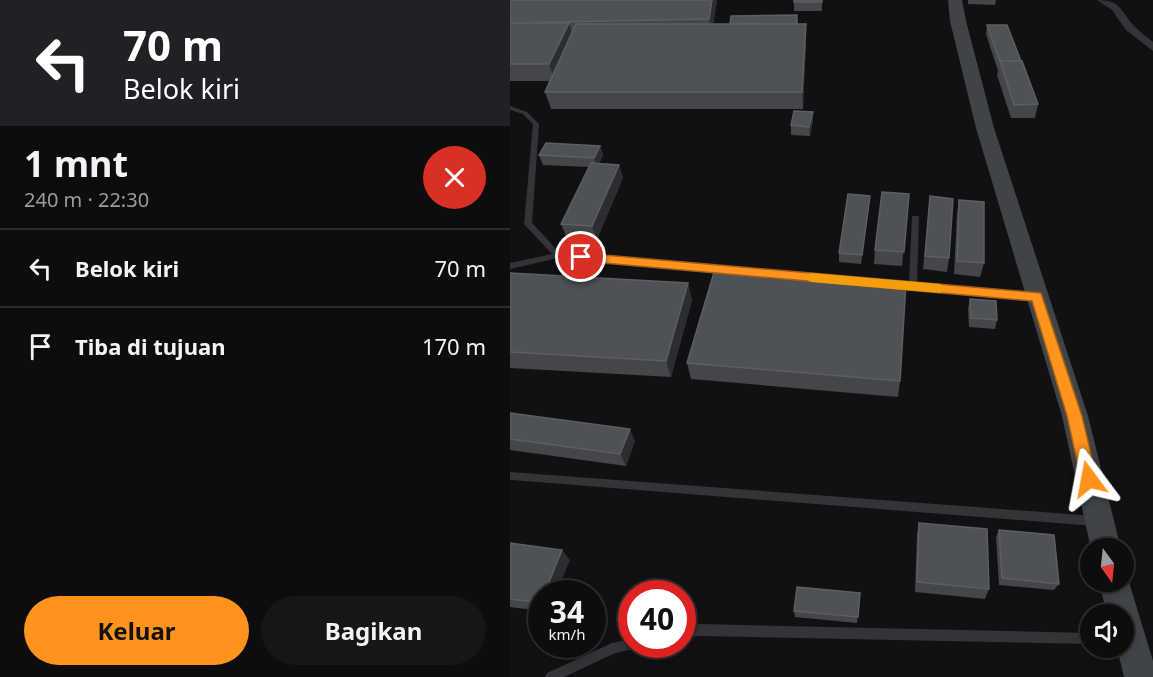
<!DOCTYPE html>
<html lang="id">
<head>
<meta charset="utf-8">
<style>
  :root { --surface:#0d0d0e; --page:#161617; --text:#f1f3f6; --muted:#9a9c9e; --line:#2d2d2e; --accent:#ff931d }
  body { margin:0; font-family:"Noto Sans",sans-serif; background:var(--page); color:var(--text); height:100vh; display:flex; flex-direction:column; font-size:22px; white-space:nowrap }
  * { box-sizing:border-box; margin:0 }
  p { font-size:20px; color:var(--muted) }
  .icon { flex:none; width:33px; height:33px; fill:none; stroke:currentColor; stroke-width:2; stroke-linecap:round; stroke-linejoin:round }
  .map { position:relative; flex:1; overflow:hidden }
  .side { display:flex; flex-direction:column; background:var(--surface); width:510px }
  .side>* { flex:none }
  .guide { background:#202124; color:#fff; overflow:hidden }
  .needle { width:39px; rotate:165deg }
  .tools { position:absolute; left:570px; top:538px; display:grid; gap:12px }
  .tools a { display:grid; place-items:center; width:54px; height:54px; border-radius:50%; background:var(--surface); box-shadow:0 3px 9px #0003,0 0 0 2px var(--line); font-size:30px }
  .speed { position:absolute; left:18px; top:580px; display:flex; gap:12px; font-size:30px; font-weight:700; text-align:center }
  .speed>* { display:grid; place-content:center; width:78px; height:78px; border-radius:50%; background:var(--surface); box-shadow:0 3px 9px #0003,0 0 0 2px var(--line); line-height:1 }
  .speed small { font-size:15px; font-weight:400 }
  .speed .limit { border:9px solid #d22; background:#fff; color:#111 }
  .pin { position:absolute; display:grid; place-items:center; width:51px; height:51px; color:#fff; margin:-26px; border:3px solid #fff; border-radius:50%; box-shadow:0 2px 6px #0007 }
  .me { position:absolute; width:66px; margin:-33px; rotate:347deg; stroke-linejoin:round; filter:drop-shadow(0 0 4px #0008) }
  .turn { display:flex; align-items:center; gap:21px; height:126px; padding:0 24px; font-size:27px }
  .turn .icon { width:78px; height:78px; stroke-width:2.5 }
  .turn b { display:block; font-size:42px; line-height:51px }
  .round { display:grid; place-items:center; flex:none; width:63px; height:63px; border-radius:32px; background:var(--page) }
  .summary { display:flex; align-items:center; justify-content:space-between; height:102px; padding:0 24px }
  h1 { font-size:36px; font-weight:700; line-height:45px }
  .primary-button { display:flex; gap:12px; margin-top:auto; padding:12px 24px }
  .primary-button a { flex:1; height:69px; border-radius:36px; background:var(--accent); color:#111; font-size:24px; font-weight:700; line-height:69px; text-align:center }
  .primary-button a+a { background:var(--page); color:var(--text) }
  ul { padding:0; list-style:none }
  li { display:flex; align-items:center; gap:18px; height:78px; padding:0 24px; border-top:2px solid var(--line) }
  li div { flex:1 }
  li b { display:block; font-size:22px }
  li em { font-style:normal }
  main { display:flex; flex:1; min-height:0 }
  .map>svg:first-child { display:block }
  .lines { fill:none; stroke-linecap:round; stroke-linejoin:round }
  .lane { fill:#323438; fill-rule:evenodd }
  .street { fill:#323438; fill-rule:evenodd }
  .secondary { fill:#404348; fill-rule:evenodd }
  .wall { fill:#44464b }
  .shaded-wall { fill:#2b2d30 }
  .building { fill:#4e5156; stroke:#5b5f65; stroke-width:1.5 }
  .route { fill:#ff931d; stroke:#a66013; stroke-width:1.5 }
  .slow { fill:#f59e0b }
</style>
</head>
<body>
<main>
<section class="side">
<div class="guide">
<div class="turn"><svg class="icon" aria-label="left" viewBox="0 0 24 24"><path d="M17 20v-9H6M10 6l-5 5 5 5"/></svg><div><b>70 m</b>Belok kiri</div></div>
</div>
<div class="summary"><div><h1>1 mnt</h1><p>240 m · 22:30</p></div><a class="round" style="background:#d93025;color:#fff"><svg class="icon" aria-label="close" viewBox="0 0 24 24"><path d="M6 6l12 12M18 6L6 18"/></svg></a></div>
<ul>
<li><svg class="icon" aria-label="left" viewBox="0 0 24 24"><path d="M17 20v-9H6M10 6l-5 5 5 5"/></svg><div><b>Belok kiri</b></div><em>70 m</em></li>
<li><svg class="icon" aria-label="arrive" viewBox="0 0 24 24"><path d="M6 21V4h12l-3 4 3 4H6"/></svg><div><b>Tiba di tujuan</b></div><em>170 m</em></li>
</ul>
<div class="primary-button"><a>Keluar</a><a>Bagikan</a></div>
</section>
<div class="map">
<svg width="643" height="677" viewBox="0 0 643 677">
  <rect width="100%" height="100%" fill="#111113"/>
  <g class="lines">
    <g class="lane">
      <path d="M0,106L17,112L29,124L22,223L50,253L215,267L219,270L218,272L48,258L0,269V263L42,254L14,224L23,124L13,114L0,110Z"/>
      <path d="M402,216H408L409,218L407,284L526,294L529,295L530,297L529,299L526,300L403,290L384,287L383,285L387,282L399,283Z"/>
      <path d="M0,472L585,516L589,518L590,521L589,524L585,526L2,480H0Z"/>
      <path d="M189,624L580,633V644L189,636L172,639V628Z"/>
      <path d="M122,639V645H127L126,648L103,654L54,677H35L37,673L102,643Z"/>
    </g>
    <path class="street" d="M587,0C612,0 610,11 624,26C630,32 637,37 643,42V51L616,30L602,10Z"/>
    <g class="secondary">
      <path d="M438,0H452L456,21L484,128L578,416L611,549H581L552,416L466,128L440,21Z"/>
      <path d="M614,571L619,582L643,661V677H614L607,648H614V615H597L589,582H614Z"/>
    </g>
  </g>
  <g class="wall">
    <path d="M0,0H207L203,24H287L296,41L293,109H41L35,92L39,81H0Z"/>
    <rect x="284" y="0" width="28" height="11"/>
    <path d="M458,0H486L485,5L458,4Z"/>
    <path d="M477,25L528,104L525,118H501L487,75L488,71L476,34Z"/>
    <path d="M303,121L300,136L281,135V125Z"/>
    <path d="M90,146L93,155L89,164L109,165L113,178L87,239L57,238L51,224L79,167L33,165L29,155Z"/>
    <path d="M399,194L392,266L364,264L365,250Z"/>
    <path d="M360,196L351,264L329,262V253Z"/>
    <path d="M420,196L439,258L437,272L413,269Z"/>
    <path d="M449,200L474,263L470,277L444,274L447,214Z"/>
    <path d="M0,273L178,283L182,300L161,377L0,368Z"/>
    <path d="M460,299L487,320L485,329L459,327L458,309Z"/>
    <path d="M177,363L390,381L388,397L181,379Z"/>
    <path d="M0,413L125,441L116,466L0,450Z"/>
    <path d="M409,523L479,589L475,599L405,592L407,534Z"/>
    <path d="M489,530L549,584L544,590L489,585L486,537Z"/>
    <path d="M0,543L60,560L32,594V611L0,607Z"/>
    <path d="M350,593L347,623L285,617L284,611Z"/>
  </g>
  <g class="shaded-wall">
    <path d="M202,0H207L202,35L199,19Z"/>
    <path d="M59,23L64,40L45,81L39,64Z"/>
    <path d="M296,24V41L293,109L292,92Z"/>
    <path d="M303,112V121L300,136L299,127Z"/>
    <path d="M90,146L93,155L87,168L84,158Z"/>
    <path d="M109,165L113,178L87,239L82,226Z"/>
    <path d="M178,283L182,300L161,377L156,361Z"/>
    <path d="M120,429L125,441L116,466L110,454Z"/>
    <path d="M52,550L60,560L46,594H34Z"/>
  </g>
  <g class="building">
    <path d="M0,0H202L199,19L0,23Z"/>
    <rect x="284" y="0" width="28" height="2"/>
    <path d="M287,15V24H220L221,16Z"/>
    <path d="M0,23H59L39,64H0Z"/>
    <path d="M66,24H296L292,92H35Z"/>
    <path d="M477,25H497L511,61H490V62Z"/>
    <path d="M490,61H512L528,104L504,105Z"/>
    <path d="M284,111L303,112L299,127L281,125Z"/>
    <path d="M36,143L90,146L84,158L29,155Z"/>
    <path d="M81,163L109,165L82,226L51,224Z"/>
    <path d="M372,192L399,194L394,252L365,250Z"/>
    <path d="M338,194L360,196L352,255L329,253Z"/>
    <path d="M420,196L443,199L439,258L415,256Z"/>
    <path d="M449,200L474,202V263L447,261Z"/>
    <path d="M205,269L396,283L390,381L177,363Z"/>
    <path d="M0,273L178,283L156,361L0,352Z"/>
    <path d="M460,299L486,301L487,320L461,318Z"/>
    <path d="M0,413L120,429L110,454L0,439Z"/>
    <path d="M409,523L477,529L479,589L407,582Z"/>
    <path d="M489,530L544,535L549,584L492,578Z"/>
    <path d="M0,543L52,550L34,594H32L31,603L0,599Z"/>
    <path d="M287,587L350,593L348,617L284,611Z"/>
  </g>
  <path class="route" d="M71,253L531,293L572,416L587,479L585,484L579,486L573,484L571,479L557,416L522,301L71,261L65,257Z"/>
  <path class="slow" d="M301,273L430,284L436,289L430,293L301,282L294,278Z"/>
</svg>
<div class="tools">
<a><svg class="needle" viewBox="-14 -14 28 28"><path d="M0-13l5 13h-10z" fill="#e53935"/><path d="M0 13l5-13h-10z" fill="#9a9c9e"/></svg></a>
<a><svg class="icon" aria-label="sound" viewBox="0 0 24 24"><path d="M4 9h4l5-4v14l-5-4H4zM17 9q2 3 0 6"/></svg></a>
</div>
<div class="speed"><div>34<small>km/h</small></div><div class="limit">40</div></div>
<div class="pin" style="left:71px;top:257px;background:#d93025"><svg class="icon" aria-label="arrive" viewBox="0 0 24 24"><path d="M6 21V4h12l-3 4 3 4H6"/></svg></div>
<svg class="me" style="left:579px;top:479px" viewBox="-20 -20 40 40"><path d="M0-17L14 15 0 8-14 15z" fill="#ff931d" stroke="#fff" stroke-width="4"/></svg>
</div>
</main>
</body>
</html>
